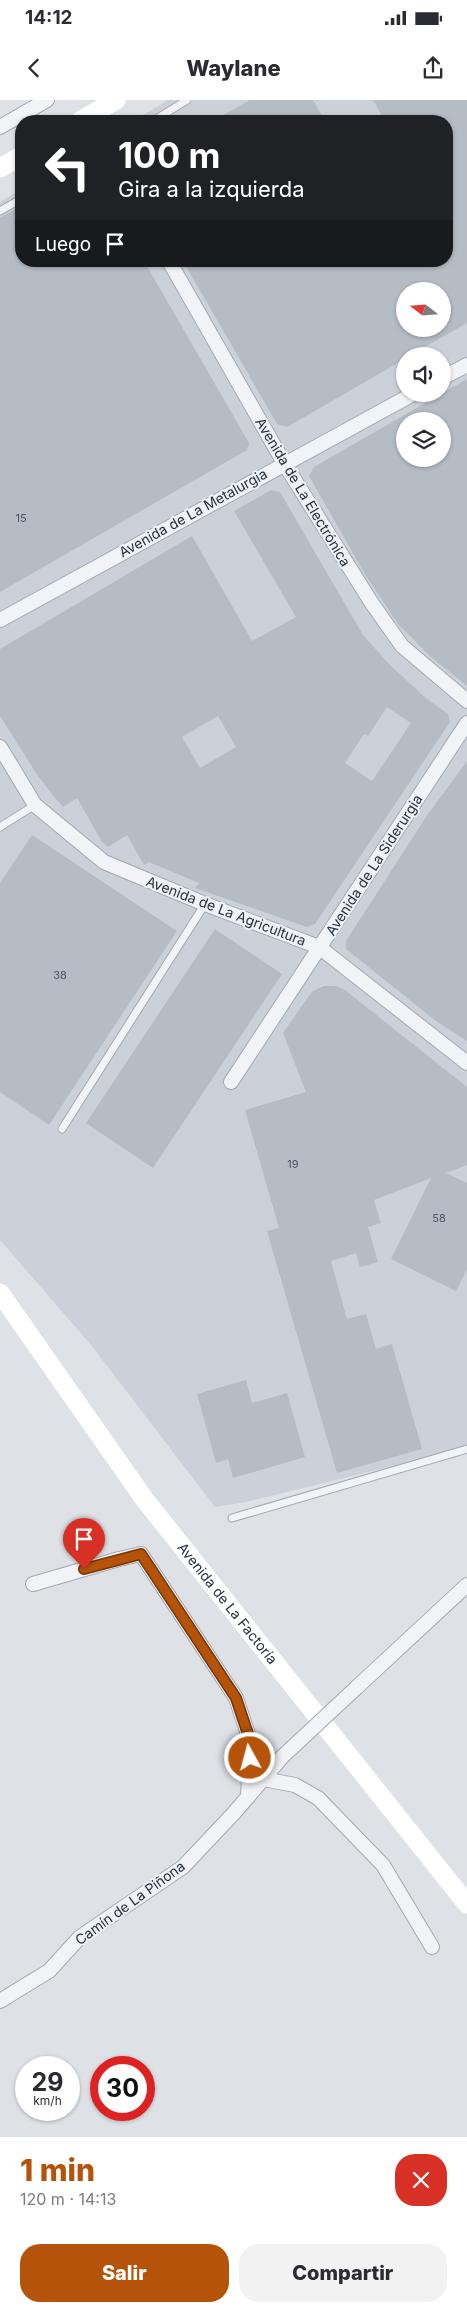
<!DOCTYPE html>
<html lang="es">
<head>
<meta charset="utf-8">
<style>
  :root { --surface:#fff; --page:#f2f2f3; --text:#2b2b33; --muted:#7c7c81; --accent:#b45309 }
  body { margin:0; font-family:Inter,sans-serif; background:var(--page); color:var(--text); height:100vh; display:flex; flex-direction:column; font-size:19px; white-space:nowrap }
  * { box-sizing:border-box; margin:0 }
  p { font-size:16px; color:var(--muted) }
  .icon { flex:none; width:28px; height:28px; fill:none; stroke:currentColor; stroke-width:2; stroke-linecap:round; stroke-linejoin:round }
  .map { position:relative; height:2037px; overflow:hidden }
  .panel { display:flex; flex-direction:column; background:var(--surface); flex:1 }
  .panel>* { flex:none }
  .banner { position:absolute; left:15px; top:15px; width:438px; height:152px; border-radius:20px; box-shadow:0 1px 4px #0004; background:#202124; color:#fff; overflow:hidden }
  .needle { width:32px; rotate:287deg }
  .buttons { position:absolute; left:396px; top:182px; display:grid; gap:10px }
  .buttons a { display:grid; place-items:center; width:55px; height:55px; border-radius:50%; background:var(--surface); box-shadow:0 1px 4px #0004; font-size:25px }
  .speed { position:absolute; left:15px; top:1956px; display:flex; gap:10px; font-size:25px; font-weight:700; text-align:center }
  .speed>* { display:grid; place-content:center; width:65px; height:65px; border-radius:50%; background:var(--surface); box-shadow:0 1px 4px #0004; line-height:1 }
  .speed small { font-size:12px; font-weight:400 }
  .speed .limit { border:8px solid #d22; background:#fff; color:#111 }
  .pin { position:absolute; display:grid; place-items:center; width:42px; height:42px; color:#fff; margin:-51px -21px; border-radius:50% 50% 50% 0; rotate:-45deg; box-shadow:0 0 5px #0007 }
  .pin .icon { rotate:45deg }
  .me { position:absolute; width:55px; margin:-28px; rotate:353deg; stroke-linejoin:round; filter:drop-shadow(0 0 4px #0008) }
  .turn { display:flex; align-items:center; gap:18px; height:105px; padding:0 20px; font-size:22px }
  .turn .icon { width:65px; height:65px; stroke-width:2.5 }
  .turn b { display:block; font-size:35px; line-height:42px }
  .then { display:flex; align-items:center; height:48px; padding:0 20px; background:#0003; gap:10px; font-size:19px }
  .round { display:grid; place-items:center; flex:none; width:52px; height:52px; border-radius:20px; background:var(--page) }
  .head { display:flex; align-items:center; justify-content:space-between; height:85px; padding:0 20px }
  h1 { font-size:30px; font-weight:800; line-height:38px; color:var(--accent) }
  .action { display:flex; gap:10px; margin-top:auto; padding:10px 20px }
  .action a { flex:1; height:58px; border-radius:20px; background:var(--accent); color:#fff; font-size:20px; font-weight:800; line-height:58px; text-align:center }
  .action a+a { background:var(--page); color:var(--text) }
  .status { display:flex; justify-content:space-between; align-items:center; height:35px; padding:0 25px; background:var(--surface); direction:ltr }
  .status svg { height:14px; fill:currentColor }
  header { display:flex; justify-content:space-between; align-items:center; height:65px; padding:0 20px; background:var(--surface); font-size:22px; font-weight:800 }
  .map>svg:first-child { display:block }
  .built { fill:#ccd1d9; fill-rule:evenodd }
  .building { fill:#b5bcc4; fill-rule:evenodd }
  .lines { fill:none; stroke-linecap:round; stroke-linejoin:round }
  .lane-casing { stroke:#a4a9b1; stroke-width:9 }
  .street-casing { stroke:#a4a9b1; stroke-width:16 }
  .lane { stroke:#f1f3f6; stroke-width:7 }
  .street { stroke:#f1f3f6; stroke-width:14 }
  .secondary { stroke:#fff; stroke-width:19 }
  .street-bridge-casing { stroke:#a4a9b1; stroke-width:16; stroke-linecap:butt }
  .street-bridge { stroke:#f1f3f6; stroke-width:14 }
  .route-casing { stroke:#753606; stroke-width:12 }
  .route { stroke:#b45309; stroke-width:9 }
  .labels { text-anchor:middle; stroke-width:4; stroke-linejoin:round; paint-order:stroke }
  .number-label { font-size:11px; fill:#4b5460 }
  .street-label { font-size:14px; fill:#28313e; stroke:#edf1f5 }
</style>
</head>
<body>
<div class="status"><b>14:12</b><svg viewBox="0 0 49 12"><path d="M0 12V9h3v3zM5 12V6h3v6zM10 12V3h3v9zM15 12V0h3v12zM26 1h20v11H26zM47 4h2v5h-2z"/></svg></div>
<header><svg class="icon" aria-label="back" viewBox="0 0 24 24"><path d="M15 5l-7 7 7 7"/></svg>Waylane<svg class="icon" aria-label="share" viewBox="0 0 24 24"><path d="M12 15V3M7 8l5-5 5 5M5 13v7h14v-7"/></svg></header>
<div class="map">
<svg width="467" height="2037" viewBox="0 0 467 2037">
  <rect width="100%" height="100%" fill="#dee2e7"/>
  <path class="built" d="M168,0H467V1348L246,1402L215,1407L91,1245L0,1140V102L21,89V161H446V21H133ZM405,191H442V229H405ZM405,256H442V294H405ZM405,321H442V359H405Z"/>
  <g class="building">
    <path d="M250,0H313L325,21H213Z"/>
    <path d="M373,0H467V223L409,256H405V259L287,327L277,324L183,161H446V21H385ZM405,191H442V229H405Z"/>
    <path d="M21,106V161H144L249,343L247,350L0,492V118Z"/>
    <path d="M467,279V586L430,556L399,525L366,476L309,376L314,367ZM405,321H442V359H405Z"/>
    <path d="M271,390L280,392L363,535L389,564L427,599L448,614L450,622L317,821L315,824L307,827L195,788L199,783L149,762L144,765L127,735L108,747L102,742L77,698L63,707L52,694L38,676L0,616V549L192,436L252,541L296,517L234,411ZM387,607L411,623L372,681L345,663L364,634L368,636ZM218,616L236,647L200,668L182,637Z"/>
    <path d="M467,661V941L436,921L346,849V841L426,717Z"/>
    <path d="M32,735L177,831L49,1025L0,992V783Z"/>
    <path d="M215,829L282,874L153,1068L86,1023Z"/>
    <path d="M324,886H336L345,890L467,987V1065L446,1073L467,1083V1169L456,1191L391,1159L431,1078L374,1100L381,1123L368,1127L378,1162L360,1167L356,1153L331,1161L347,1219L366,1214L376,1249L392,1244L422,1349L337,1373L267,1131L279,1128L245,1010L306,992L283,933L308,897L313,891Z"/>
    <path d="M246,1280L252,1303L287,1293L305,1357L233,1378L228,1359L216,1363L197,1294Z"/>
  </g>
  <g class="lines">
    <g class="lane-casing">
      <g id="lane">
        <path d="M153,21L187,0"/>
        <path d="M0,111L21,99"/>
        <path d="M0,727L35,705"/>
        <path d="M62,1029L205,804"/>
        <path d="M232,1418L467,1349"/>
      </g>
    </g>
    <g class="street-casing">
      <g id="street">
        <path d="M0,27L47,0"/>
        <path d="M169,161L284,363L371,502L402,546L467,601"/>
        <path d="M442,278L467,265"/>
        <path d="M0,520L413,294"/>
        <path d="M0,647L35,705L104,762L205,804L319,847L467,963"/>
        <path d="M231,982L467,623"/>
        <path d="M33,1484L119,1459L141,1454L236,1598L248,1634L250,1658L248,1697"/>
        <path d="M356,1588L467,1485"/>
        <path d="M263,1679L295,1685L318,1698L383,1765L432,1847"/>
        <path d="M0,1901L49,1871L80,1837L183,1767L234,1713L282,1657"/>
      </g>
    </g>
    <use href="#lane" class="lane"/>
    <use href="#street" class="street"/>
    <g class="secondary">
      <path d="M80,21L116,0"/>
      <path d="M0,68L21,56"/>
      <path id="s1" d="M0,1193L145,1400L467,1804"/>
    </g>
    <g class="street-bridge-casing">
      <path id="street-bridge" d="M282,1657L356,1588"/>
    </g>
    <use href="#street-bridge" class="street-bridge"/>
  </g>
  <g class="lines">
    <g class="route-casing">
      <path id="route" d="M84,1469L141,1454L236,1598L248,1634L250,1658"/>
    </g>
    <use href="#route" class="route"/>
  </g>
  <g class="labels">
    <g class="number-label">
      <text x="21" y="422">15</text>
      <text x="60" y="879">38</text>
      <text x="293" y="1068">19</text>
      <text x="439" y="1122">58</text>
    </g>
    <g class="street-label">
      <text transform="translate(303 392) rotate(59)" y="5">Avenida de La Electrónica</text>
      <text transform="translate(193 413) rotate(-29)" y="5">Avenida de La Metalurgia</text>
      <text transform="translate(374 765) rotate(-57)" y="5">Avenida de La Siderurgia</text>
      <text transform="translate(226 811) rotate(21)" y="5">Avenida de La Agricultura</text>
      <text dy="5" stroke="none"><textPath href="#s1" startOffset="385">Avenida de La Factoría</textPath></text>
      <text transform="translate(130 1803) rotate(-36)" y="5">Camín de La Piñona</text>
    </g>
  </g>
</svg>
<div class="buttons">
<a><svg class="needle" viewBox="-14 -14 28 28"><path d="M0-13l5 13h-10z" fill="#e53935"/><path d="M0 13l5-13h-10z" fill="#7c7c81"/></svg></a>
<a><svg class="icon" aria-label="sound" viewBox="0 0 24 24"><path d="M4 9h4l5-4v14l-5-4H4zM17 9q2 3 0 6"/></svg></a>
<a><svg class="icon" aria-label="layers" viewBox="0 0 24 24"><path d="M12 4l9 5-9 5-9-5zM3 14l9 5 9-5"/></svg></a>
</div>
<div class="speed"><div>29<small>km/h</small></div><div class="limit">30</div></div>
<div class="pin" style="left:84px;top:1469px;background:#d93025"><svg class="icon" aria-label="arrive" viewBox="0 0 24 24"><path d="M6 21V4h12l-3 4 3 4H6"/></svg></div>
<svg class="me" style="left:250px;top:1658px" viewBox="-20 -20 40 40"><circle r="17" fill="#b45309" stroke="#fff" stroke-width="3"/><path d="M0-11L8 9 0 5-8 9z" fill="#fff"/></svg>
<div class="banner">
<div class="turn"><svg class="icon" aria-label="left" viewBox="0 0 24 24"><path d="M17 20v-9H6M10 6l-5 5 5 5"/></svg><div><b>100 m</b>Gira a la izquierda</div></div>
<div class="then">Luego<svg class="icon" aria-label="arrive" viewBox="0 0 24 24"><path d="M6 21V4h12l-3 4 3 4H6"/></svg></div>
</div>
</div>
<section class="panel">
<div class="head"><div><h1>1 min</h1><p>120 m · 14:13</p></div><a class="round" style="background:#d93025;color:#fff"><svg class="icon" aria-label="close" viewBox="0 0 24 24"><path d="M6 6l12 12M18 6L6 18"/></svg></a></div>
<div class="action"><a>Salir</a><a>Compartir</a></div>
</section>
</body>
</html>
